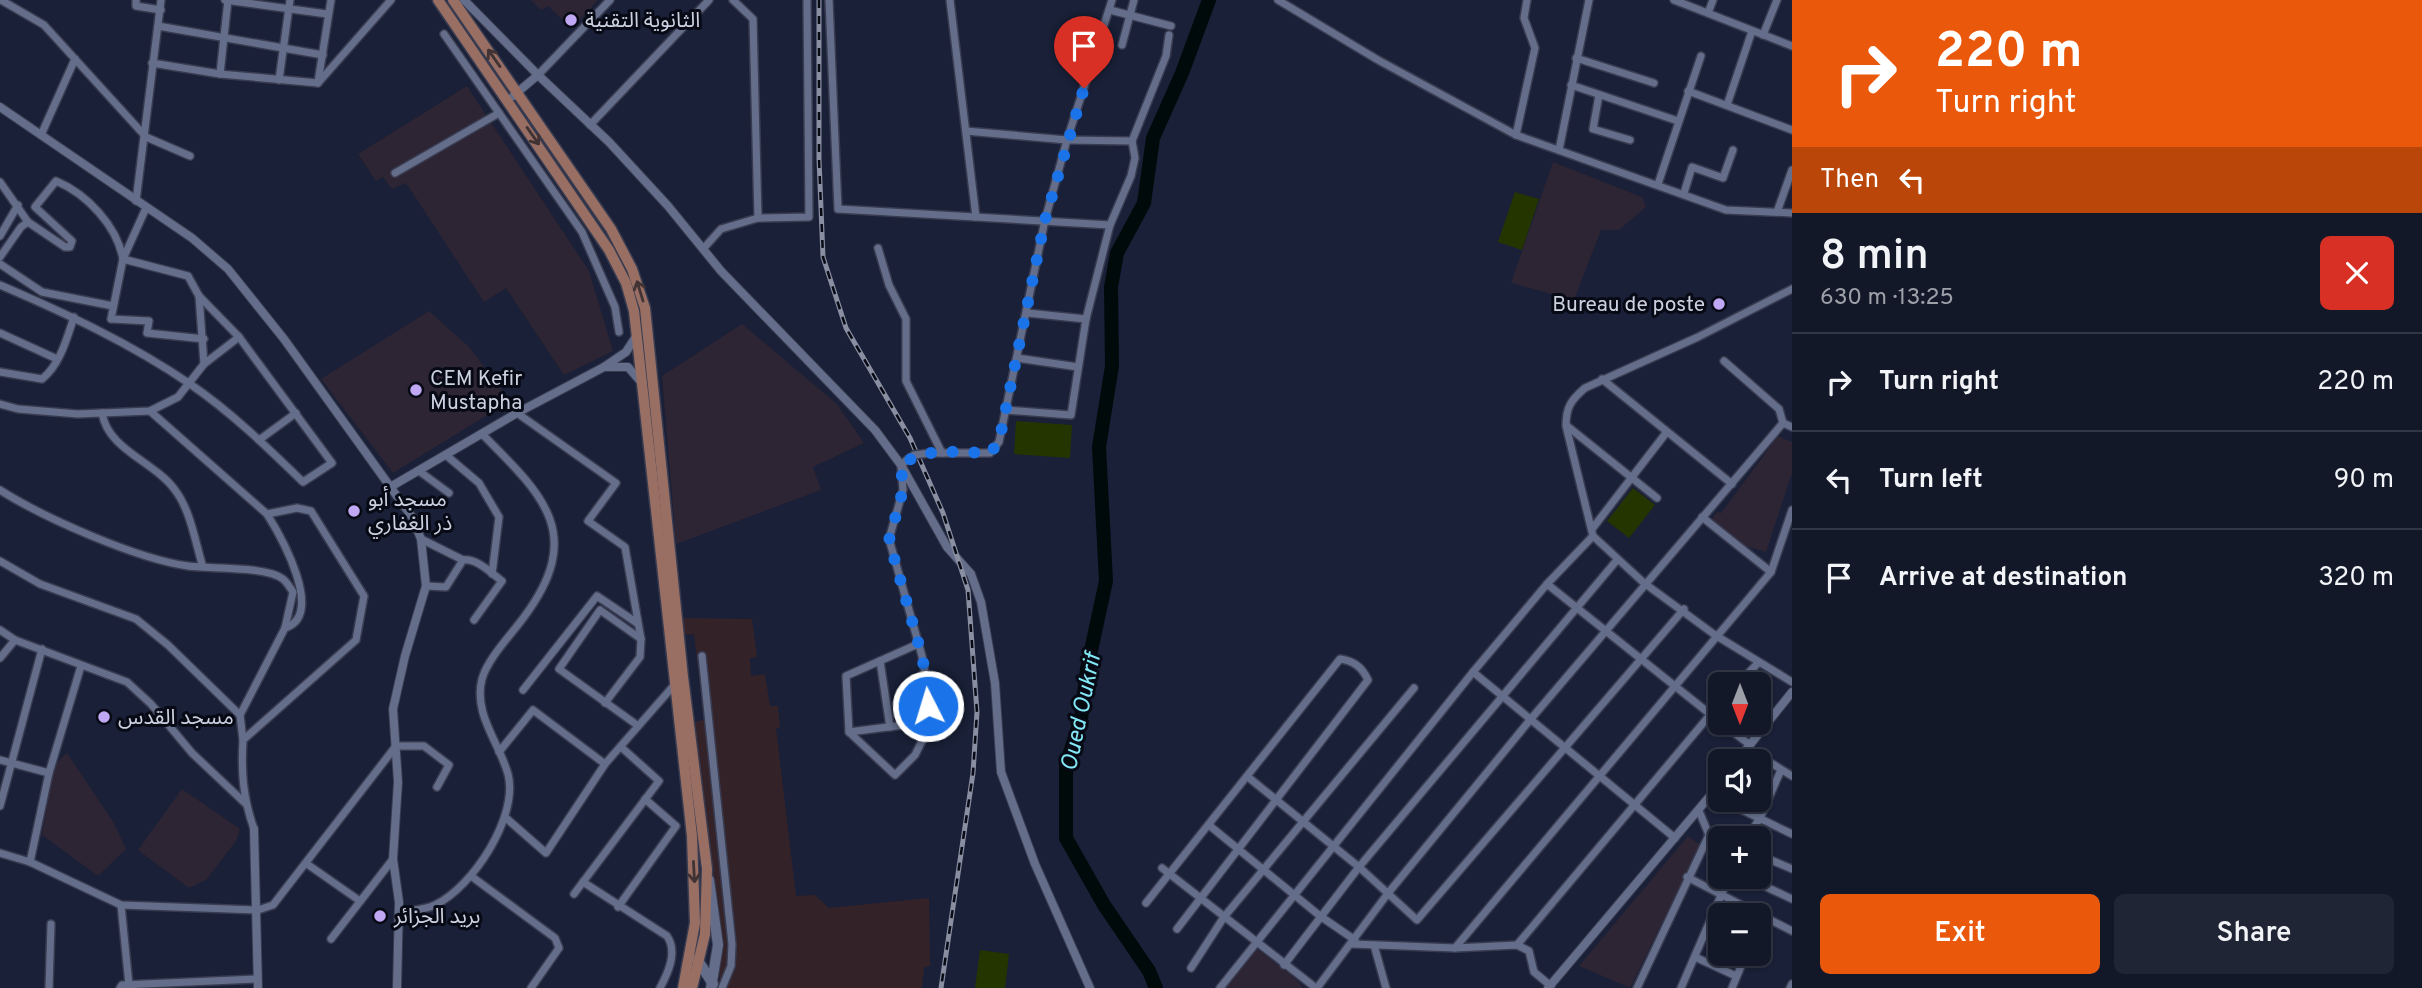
<!DOCTYPE html>
<html lang="en">
<head>
<meta charset="utf-8">
<style>
  :root { --surface:#131829; --page:#202535; --text:#f1f3f6; --muted:#9da0a8; --line:#323746; --accent:#ea580c }
  body { margin:0; font-family:Overpass,"Noto Sans Arabic",sans-serif; background:var(--page); color:var(--text); height:100vh; display:flex; flex-direction:column; font-size:26px; white-space:nowrap }
  * { box-sizing:border-box; margin:0 }
  p { font-size:23px; color:var(--muted) }
  .icon { flex:none; width:38px; height:38px; fill:none; stroke:currentColor; stroke-width:2; stroke-linecap:round; stroke-linejoin:round }
  .map { position:relative; flex:1; overflow:hidden }
  .details { display:flex; flex-direction:column; background:var(--surface); width:630px }
  .details>* { flex:none }
  .banner { background:#ea580c; color:#fff; overflow:hidden }
  .needle { width:46px; rotate:180deg }
  .fabs { position:absolute; left:1708px; top:672px; display:grid; gap:14px }
  .fabs a { display:grid; place-items:center; width:63px; height:63px; border-radius:10px; background:var(--surface); box-shadow:0 2px 5px #0004,0 0 0 2px var(--line); font-size:35px }
  .pin { position:absolute; display:grid; place-items:center; width:60px; height:60px; color:#fff; margin:-72px -30px; border-radius:50% 50% 50% 0; rotate:-45deg; box-shadow:0 0 7px #0007 }
  .pin .icon { rotate:45deg }
  .me { position:absolute; width:77px; margin:-38px; rotate:355deg; stroke-linejoin:round; filter:drop-shadow(0 0 5px #0008) }
  .turn { display:flex; align-items:center; gap:24px; height:147px; padding:0 28px; font-size:32px }
  .turn .icon { width:91px; height:91px; stroke-width:2.5 }
  .turn b { display:block; font-size:49px; line-height:60px }
  .then { display:flex; align-items:center; height:66px; padding:0 28px; background:#0003; gap:14px; font-size:26px }
  .round { display:grid; place-items:center; flex:none; width:74px; height:74px; border-radius:10px; background:var(--page) }
  .head { display:flex; align-items:center; justify-content:space-between; height:119px; padding:0 28px }
  h1 { font-size:42px; font-weight:600; line-height:52px }
  .cta { display:flex; gap:14px; margin-top:auto; padding:14px 28px }
  .cta a { flex:1; height:80px; border-radius:10px; background:var(--accent); color:#fff; font-size:28px; font-weight:600; line-height:80px; text-align:center }
  .cta a+a { background:var(--page); color:var(--text) }
  ul { padding:0; list-style:none }
  li { display:flex; align-items:center; gap:21px; height:98px; padding:0 28px; border-top:2px solid var(--line) }
  li div { flex:1 }
  li b { display:block; font-size:26px }
  li em { font-style:normal }
  main { display:flex; flex:1; min-height:0 }
  .map>svg:first-child { display:block }
  .industrial { fill:#342229 }
  .education { fill:#2d2434 }
  .green { fill:#243500 }
  .lines { fill:none; stroke-linecap:round; stroke-linejoin:round }
  .river { stroke:#010a0b; stroke-width:14 }
  .minor-casing { stroke:#393c51; stroke-width:10 }
  .tertiary-casing { stroke:#393c51; stroke-width:10 }
  .secondary-casing { stroke:#393c51; stroke-width:12 }
  .primary-casing { stroke:#393c51; stroke-width:13 }
  .minor { stroke:#646e8a; stroke-width:7 }
  .tertiary { stroke:#646e8a; stroke-width:8 }
  .secondary { stroke:#646e8a; stroke-width:10 }
  .primary { stroke:#996f64; stroke-width:10 }
  .rail-casing { stroke:#898ea1; stroke-width:5 }
  .rail { stroke:#070a14; stroke-width:2.5; stroke-dasharray:8; stroke-linecap:butt }
  .minor-bridge-casing { stroke:#393c51; stroke-width:10; stroke-linecap:butt }
  .minor-bridge { stroke:#646e8a; stroke-width:7 }
  .oneway { stroke:#413234 }
  .route { stroke:#1a73e8; stroke-width:12; stroke-dasharray:0 21.6 }
  .poi-dot { fill:#c0a8f4; stroke:#070a14; stroke-width:2.5 }
  .labels { text-anchor:middle; stroke-width:6; stroke-linejoin:round; paint-order:stroke }
  .poi-label { font-size:21px; fill:#ccd1e1; stroke:#070a14; text-anchor:start }
  .water-label { font-size:23px; font-style:italic; fill:#83e9f7; stroke:#070a14 }
</style>
</head>
<body>
<main>
<div class="map">
<svg width="1792" height="988" viewBox="0 0 1792 988">
  <rect width="100%" height="100%" fill="#192037"/>
  <path class="industrial" d="M681,618L752,619L757,657L750,658L751,676L765,674L770,706H778L780,727L776,728L796,896L815,895L829,908L929,898L930,966L924,967L922,988H720L716,908L693,722L704,720L694,634L683,635Z"/>
  <g class="education">
    <path d="M531,0H598L572,29L548,6L541,10Z"/>
    <path d="M467,86L589,271L613,351L564,375L506,288L484,302L406,183L392,189L383,177L376,181L358,154Z"/>
    <path d="M1553,162L1642,197L1646,207L1619,230H1601L1574,300L1511,283Z"/>
    <path d="M429,311L469,347L510,401L393,473L321,379Z"/>
    <path d="M742,324L837,404L864,443L813,467L821,490L676,544L662,376Z"/>
    <path d="M1778,436L1792,442V473L1766,552L1742,545L1712,519L1717,512L1721,513Z"/>
    <path d="M67,753L114,823L126,849L98,876L42,835L54,765Z"/>
    <path d="M182,789L240,829L236,841L206,880L189,888L138,850Z"/>
    <path d="M1688,836L1700,845L1630,988L1579,966Z"/>
    <path d="M1256,948L1297,980L1303,988H1224Z"/>
  </g>
  <g class="green">
    <path d="M1515,192L1539,199L1522,250L1498,242Z"/>
    <path d="M1016,421L1072,425L1070,458L1014,454Z"/>
    <path d="M1633,488L1655,505L1629,538L1607,521Z"/>
    <path d="M980,950L1009,954L1005,988H975Z"/>
  </g>
  <g class="lines">
    <path class="river" d="M1156,988L1149,971L1104,905L1066,838V765L1081,719L1087,669L1106,581L1099,447L1112,366L1111,287L1117,253L1144,203L1153,138L1182,73L1209,0"/>
    <g class="minor-casing">
      <g id="minor">
        <path d="M1,0L44,25L146,137L190,156"/>
        <path d="M136,0V6L161,10"/>
        <path d="M225,0L327,14"/>
        <path d="M733,0L753,19L758,218"/>
        <path d="M829,0L838,209L1110,225"/>
        <path d="M950,0L976,217"/>
        <path d="M1278,0L1378,60L1516,135L1726,210L1792,213"/>
        <path d="M1674,0L1792,46"/>
        <path d="M1110,10L1171,26"/>
        <path d="M1708,13L1713,0"/>
        <path d="M158,26L323,55"/>
        <path d="M444,34L582,232L615,307L619,332"/>
        <path d="M1763,35L1777,0"/>
        <path d="M1122,45L1134,0"/>
        <path d="M1576,58L1654,83"/>
        <path d="M152,63L220,74L318,83"/>
        <path d="M220,74L228,0"/>
        <path d="M538,75L610,0"/>
        <path d="M279,80L290,0"/>
        <path d="M318,82L331,0"/>
        <path d="M318,83L391,0"/>
        <path d="M1571,85L1678,121"/>
        <path d="M1688,91L1792,130"/>
        <path d="M1599,95L1593,129L1630,140"/>
        <path d="M1727,105L1752,31"/>
        <path d="M590,125L709,0"/>
        <path d="M966,131L1067,140L1132,141"/>
        <path d="M41,135L75,59"/>
        <path d="M1516,135L1535,48L1524,18L1527,0"/>
        <path d="M1559,150L1589,0"/>
        <path d="M395,173L499,113"/>
        <path d="M0,182L28,222L65,247H70L72,241L35,207L56,181C87,194 117,226 123,259L188,276L199,296L204,364L178,397L150,411L78,414L18,409L0,404"/>
        <path d="M1658,184L1701,56"/>
        <path d="M1684,193L1692,167L1723,178L1733,150"/>
        <path d="M136,201L161,0"/>
        <path d="M146,208L123,259L111,319L149,321L147,333L204,339"/>
        <path d="M1777,212L1792,170"/>
        <path d="M0,236L18,205"/>
        <path d="M878,248L889,285L906,319V381L942,453"/>
        <path d="M703,249L721,229L758,218L809,217L807,0"/>
        <path d="M0,257L21,227L28,222"/>
        <path d="M0,264L42,292L113,306"/>
        <path d="M0,285C65,313 130,343 190,384C231,412 267,447 303,482L332,463L239,337L199,296"/>
        <path d="M1792,289L1698,337L1585,388C1571,400 1566,407 1566,426L1593,536L1644,583L1715,635L1792,682"/>
        <path d="M1027,313L1086,319"/>
        <path d="M0,333L57,359"/>
        <path d="M1017,358L1078,367"/>
        <path d="M1724,361L1779,409L1783,423L1792,427"/>
        <path d="M204,364L239,337"/>
        <path d="M0,372L42,379C60,365 67,338 74,317"/>
        <path d="M1602,379L1732,484"/>
        <path d="M1006,410L1071,415L1086,319L1110,225L1131,176L1135,158L1132,141L1166,56L1169,35"/>
        <path d="M150,411L267,514C282,538 325,615 285,628"/>
        <path d="M102,413C108,450 154,461 175,490C191,511 195,542 203,567"/>
        <path d="M517,413L616,483L588,521L625,547L641,639L640,657L605,703"/>
        <path d="M1567,426L1657,498"/>
        <path d="M259,440L296,413"/>
        <path d="M930,453H990L999,442L1045,220L1067,140L1112,0"/>
        <path d="M447,456L479,483L499,517L492,574"/>
        <path d="M907,460L901,465L903,490L889,539L922,656L928,690L927,722L922,741L915,755L895,775L849,732L846,676L918,644"/>
        <path d="M419,471L449,493"/>
        <path d="M0,490C44,518 137,559 188,566C211,569 266,566 283,579C287,582 290,588 293,592L285,628L240,715L243,740"/>
        <path d="M1702,517L1771,572"/>
        <path d="M1592,529L1666,433"/>
        <path d="M421,539L463,560"/>
        <path d="M0,561L40,584L136,619L168,645L240,715"/>
        <path d="M1547,584L1720,722"/>
        <path d="M426,586L446,587L463,560C477,558 491,573 502,581L474,620"/>
        <path d="M0,630L15,640L127,682L151,704L192,753L245,803"/>
        <path d="M702,656L732,944L731,966L722,988"/>
        <path d="M0,658L15,640"/>
        <path d="M880,661L890,727"/>
        <path d="M1473,672L1675,838"/>
        <path d="M1738,684L1758,663"/>
        <path d="M523,690L597,596L637,623"/>
        <path d="M1721,723L1749,744"/>
        <path d="M637,725L559,669L600,610L641,639"/>
        <path d="M849,732L927,722"/>
        <path d="M1747,748L1792,776"/>
        <path d="M499,752L533,710L605,764"/>
        <path d="M0,760L49,773"/>
        <path d="M1248,777L1359,867L1417,920L1684,609"/>
        <path d="M1713,796L1792,834"/>
        <path d="M0,806L42,649"/>
        <path d="M1699,811L1709,835L1720,840"/>
        <path d="M506,818L546,853L605,764L676,683"/>
        <path d="M1210,826L1320,916L1355,940"/>
        <path d="M254,829C243,798 241,772 243,740L356,640L364,596L311,511L297,508L267,514"/>
        <path d="M1747,838L1760,818L1781,770"/>
        <path d="M0,853L30,862L121,905L258,910L273,905L396,746H424L449,765L437,787"/>
        <path d="M1759,855L1792,869"/>
        <path d="M30,862L49,773L81,666"/>
        <path d="M307,864L360,901"/>
        <path d="M1162,868L1316,988"/>
        <path d="M471,876L555,938L559,948L531,988"/>
        <path d="M1687,877L1792,931"/>
        <path d="M1745,877L1792,899"/>
        <path d="M583,882L667,936C678,952 668,973 660,988"/>
        <path d="M574,894L659,781L621,747"/>
        <path d="M1146,903L1340,659C1354,661 1362,667 1368,680L1177,929"/>
        <path d="M121,905L129,985"/>
        <path d="M618,907L676,826L645,799"/>
        <path d="M399,913C410,910 425,910 435,905C473,887 519,816 508,774C499,742 473,714 482,679C488,658 511,635 524,617C586,534 543,495 482,434"/>
        <path d="M331,939L393,859"/>
        <path d="M1352,944L1455,948L1517,945L1529,951L1534,972L1551,986"/>
        <path d="M1374,945L1386,988"/>
        <path d="M1517,945L1720,703"/>
        <path d="M1455,948L1771,572L1792,510"/>
        <path d="M1695,957L1736,976"/>
        <path d="M1284,965L1359,867L1617,560"/>
        <path d="M1191,968L1224,917L1414,688"/>
        <path d="M49,988L51,924"/>
        <path d="M120,988L122,985L257,979"/>
        <path d="M1220,988L1473,672L1547,584L1593,536"/>
        <path d="M1317,988L1389,892L1530,720L1783,423"/>
        <path d="M1637,988L1709,835"/>
        <path d="M1681,988L1729,877"/>
        <path d="M1732,988L1746,954"/>
        <path d="M1790,988L1792,984"/>
      </g>
    </g>
    <g class="tertiary-casing">
      <g id="tertiary">
        <path d="M464,0L538,75"/>
        <path d="M513,96L538,75L609,142L668,206L721,271L875,430L901,465L947,547L971,574L981,602L995,683L1001,772L1035,864L1090,988"/>
        <path d="M0,107L192,238L228,269L284,339L412,517L421,539L426,586L405,656L393,709L398,782L393,859L399,902L397,988"/>
        <path d="M637,335L626,352L604,367H628L641,382"/>
        <path d="M392,486L517,413L604,367"/>
        <path d="M1737,761L1792,692"/>
        <path d="M254,829L258,988"/>
        <path d="M1548,988L1720,784"/>
      </g>
    </g>
    <g class="secondary-casing">
      <g id="secondary">
        <path d="M709,880L718,945L711,988"/>
        <path d="M697,959L713,984"/>
      </g>
    </g>
    <g class="primary-casing">
      <g id="primary">
        <path d="M438,0L609,250L626,283L634,311L692,836L695,923L683,988"/>
        <path d="M453,0L611,229L632,269L645,308L683,677L707,869L705,934L692,988"/>
      </g>
    </g>
    <use href="#minor" class="minor"/>
    <use href="#tertiary" class="tertiary"/>
    <use href="#secondary" class="secondary"/>
    <use href="#primary" class="primary"/>
    <g class="rail-casing">
      <path id="rail" d="M819,0V159L823,257L846,328L910,438L943,513L968,590L977,712L973,773L941,988"/>
    </g>
    <use href="#rail" class="rail"/>
    <g class="minor-bridge-casing">
      <path id="minor-bridge" d="M907,460L914,455L930,453"/>
    </g>
    <use href="#minor-bridge" class="minor-bridge"/>
  </g>
  <defs><path id="oneway-shaft" d="M-6 0H5M1.5-3L5.5 0L1.5 3" fill="none" stroke-width="1.6" stroke-linecap="round" stroke-linejoin="round" transform="scale(1.75)"/></defs>
  <g class="oneway">
    <use href="#oneway-shaft" transform="translate(494 58) rotate(-125)"/>
    <use href="#oneway-shaft" transform="translate(533 136) rotate(55)"/>
    <use href="#oneway-shaft" transform="translate(640 291) rotate(-107)"/>
    <use href="#oneway-shaft" transform="translate(694 872) rotate(87)"/>
  </g>
  <g class="lines">
    <path class="route" d="M928,706V690L922,656L889,540L903,490L901,465C926,446 960,453 990,453L999,442L1045,220L1084,88"/>
  </g>
  <g class="poi-dot">
    <circle cx="571" cy="20" r="7"/>
    <circle cx="1719" cy="304" r="7"/>
    <circle cx="416" cy="390" r="7"/>
    <circle cx="354" cy="511" r="7"/>
    <circle cx="104" cy="717" r="7"/>
    <circle cx="380" cy="916" r="7"/>
  </g>
  <g class="labels">
    <g class="poi-label">
      <text x="585" y="27">الثانوية التقنية</text>
      <text x="1705" y="311" text-anchor="end">Bureau de poste</text>
      <text x="430" y="385">CEM Kefir<tspan x="430" dy="24">Mustapha</tspan></text>
      <text x="368" y="506">مسجد أبو<tspan x="368" dy="24">ذر الغفاري</tspan></text>
      <text x="118" y="724">مسجد القدس</text>
      <text x="394" y="923">بريد الجزائر</text>
    </g>
    <g class="water-label">
      <text transform="translate(1080 712) rotate(-78)" y="8">Oued Oukrif</text>
    </g>
  </g>
</svg>
<div class="fabs">
<a><svg class="needle" viewBox="-14 -14 28 28"><path d="M0-13l5 13h-10z" fill="#e53935"/><path d="M0 13l5-13h-10z" fill="#9da0a8"/></svg></a>
<a><svg class="icon" aria-label="sound" viewBox="0 0 24 24"><path d="M4 9h4l5-4v14l-5-4H4zM17 9q2 3 0 6"/></svg></a>
<a>+</a>
<a>−</a>
</div>
<div class="pin" style="left:1084px;top:88px;background:#d93025"><svg class="icon" aria-label="arrive" viewBox="0 0 24 24"><path d="M6 21V4h12l-3 4 3 4H6"/></svg></div>
<svg class="me" style="left:928px;top:706px" viewBox="-20 -20 40 40"><circle r="17" fill="#1a73e8" stroke="#fff" stroke-width="3"/><path d="M0-11L8 9 0 5-8 9z" fill="#fff"/></svg>
</div>
<section class="details">
<div class="banner">
<div class="turn"><svg class="icon" aria-label="right" viewBox="0 0 24 24"><path d="M7 20v-9h11M14 6l5 5-5 5"/></svg><div><b>220 m</b>Turn right</div></div>
<div class="then">Then<svg class="icon" aria-label="left" viewBox="0 0 24 24"><path d="M17 20v-9H6M10 6l-5 5 5 5"/></svg></div>
</div>
<div class="head"><div><h1>8 min</h1><p>630 m · 13:25</p></div><a class="round" style="background:#d93025;color:#fff"><svg class="icon" aria-label="close" viewBox="0 0 24 24"><path d="M6 6l12 12M18 6L6 18"/></svg></a></div>
<ul>
<li><svg class="icon" aria-label="right" viewBox="0 0 24 24"><path d="M7 20v-9h11M14 6l5 5-5 5"/></svg><div><b>Turn right</b></div><em>220 m</em></li>
<li><svg class="icon" aria-label="left" viewBox="0 0 24 24"><path d="M17 20v-9H6M10 6l-5 5 5 5"/></svg><div><b>Turn left</b></div><em>90 m</em></li>
<li><svg class="icon" aria-label="arrive" viewBox="0 0 24 24"><path d="M6 21V4h12l-3 4 3 4H6"/></svg><div><b>Arrive at destination</b></div><em>320 m</em></li>
</ul>
<div class="cta"><a>Exit</a><a>Share</a></div>
</section>
</main>
</body>
</html>
